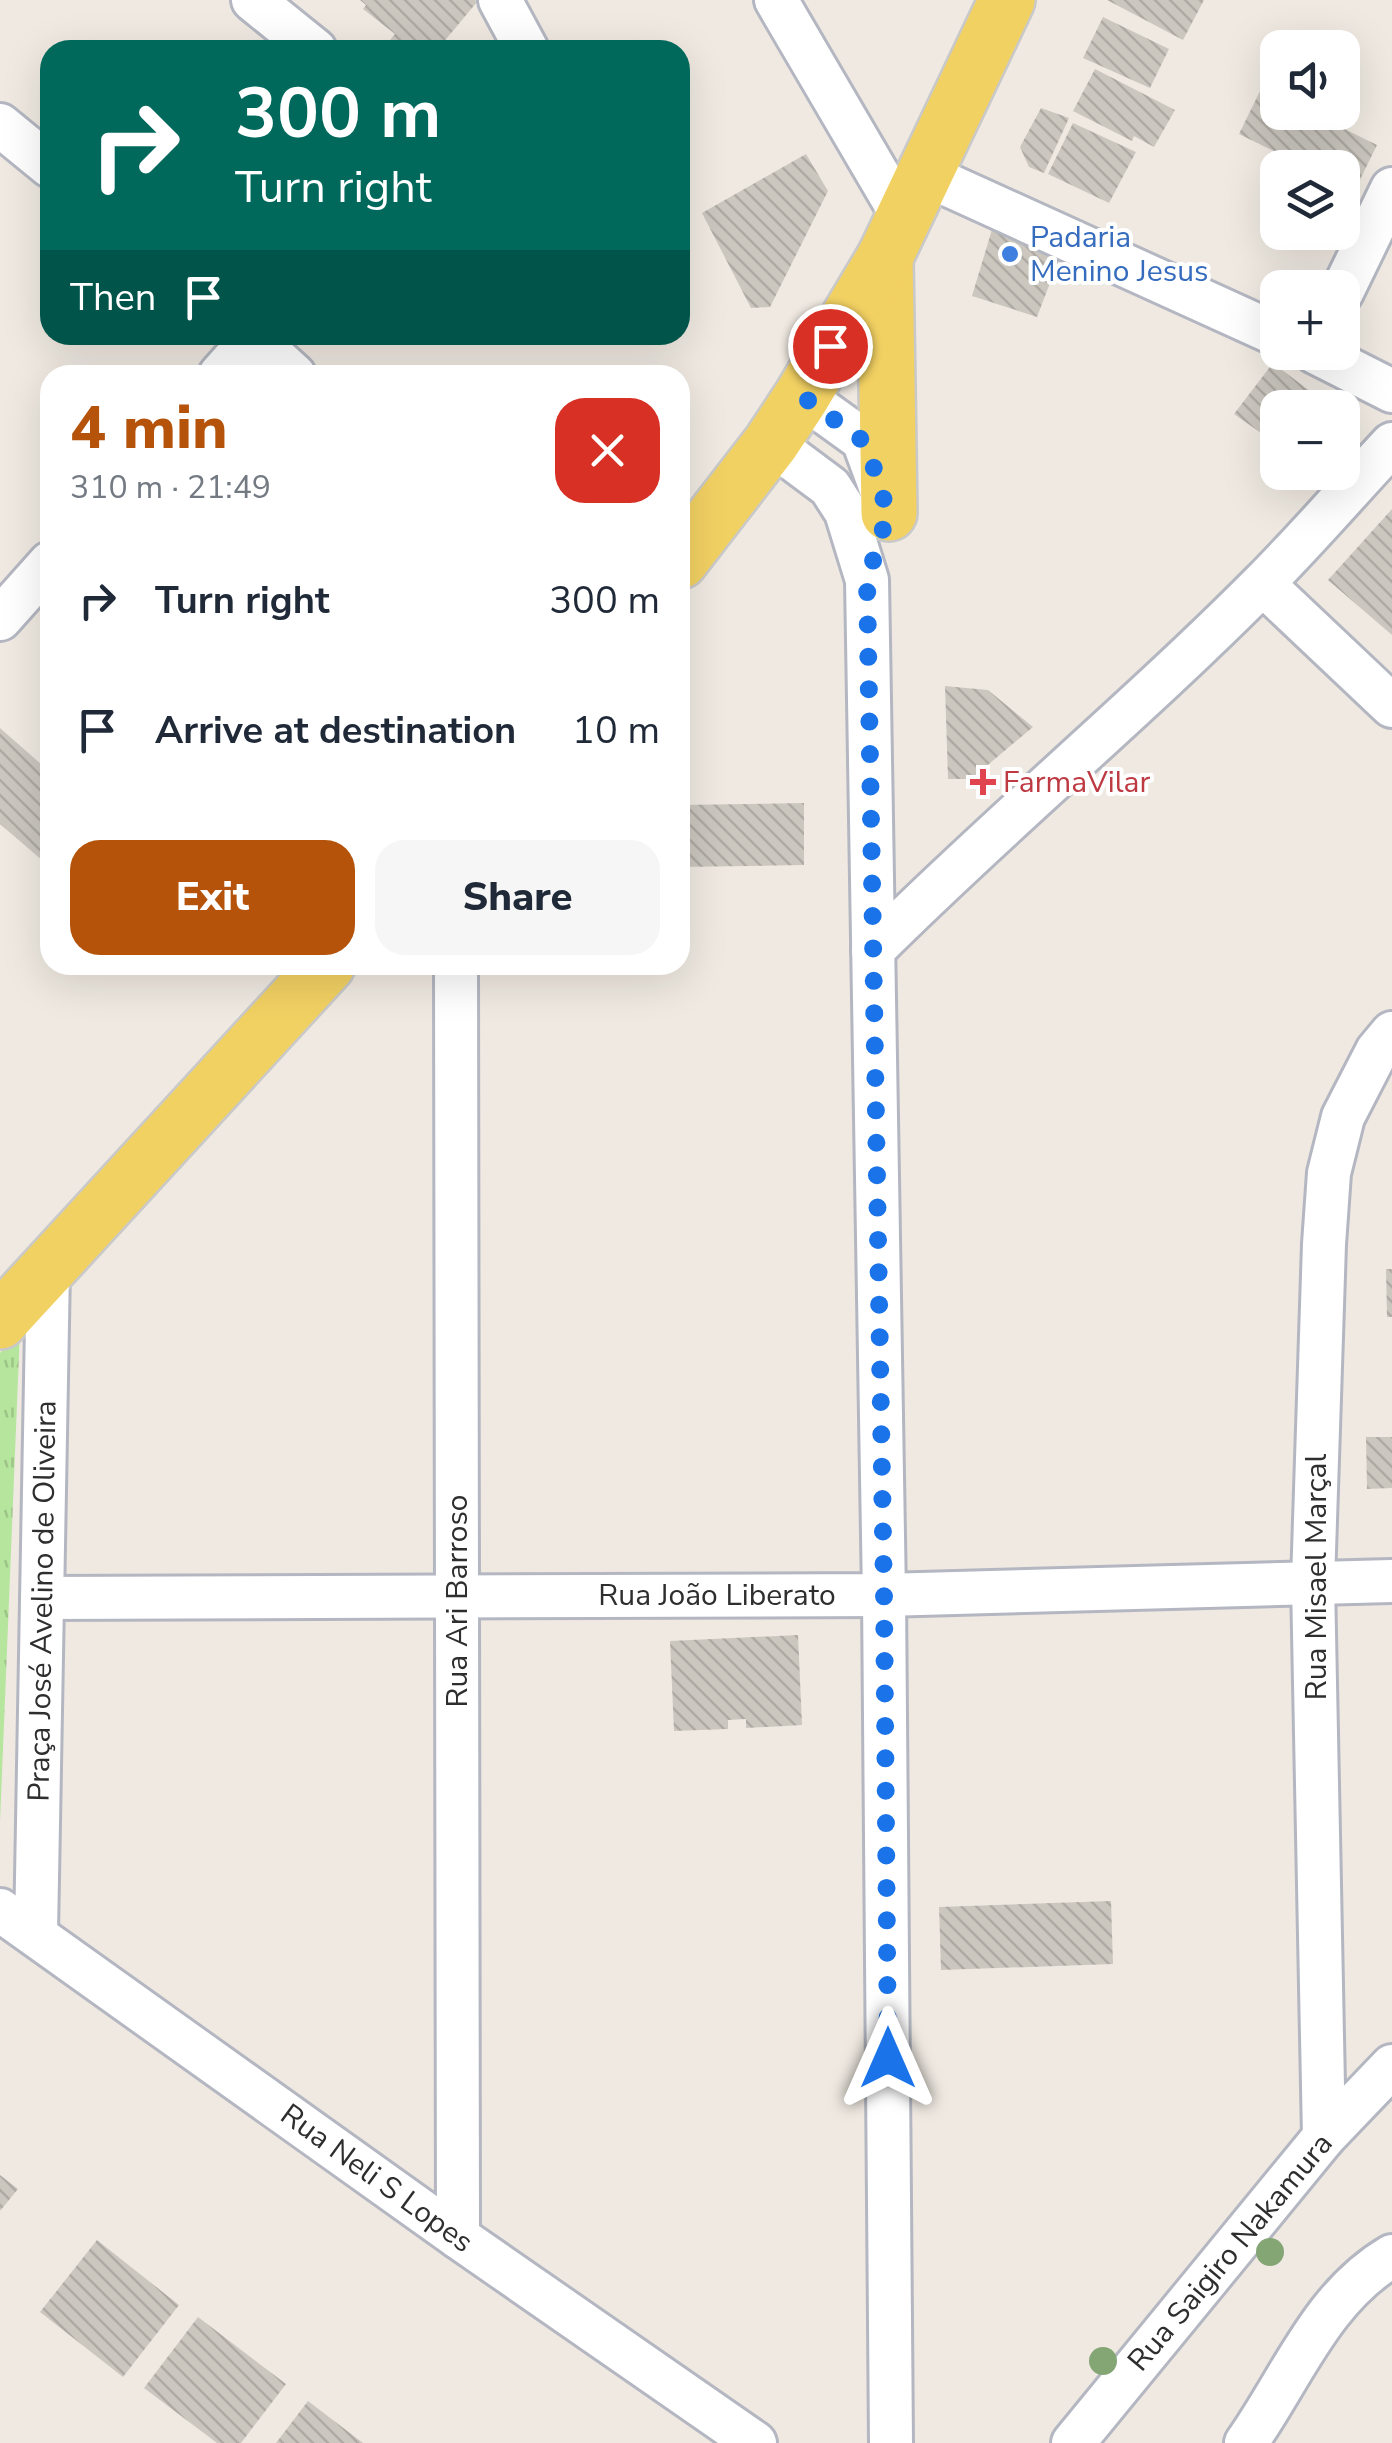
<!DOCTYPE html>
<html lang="en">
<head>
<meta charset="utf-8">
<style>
  :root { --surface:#fff; --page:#f6f6f7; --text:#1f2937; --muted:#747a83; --accent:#b45309 }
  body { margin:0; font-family:"Nunito Sans",sans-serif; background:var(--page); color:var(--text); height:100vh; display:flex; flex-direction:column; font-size:38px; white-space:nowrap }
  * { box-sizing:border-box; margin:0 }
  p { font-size:32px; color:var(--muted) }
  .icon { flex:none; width:55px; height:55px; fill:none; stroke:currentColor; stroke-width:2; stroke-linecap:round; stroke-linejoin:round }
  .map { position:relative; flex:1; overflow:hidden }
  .sheet { position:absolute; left:40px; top:365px; width:650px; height:610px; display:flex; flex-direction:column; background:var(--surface); border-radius:30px; box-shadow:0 10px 40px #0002 }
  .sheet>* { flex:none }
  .hud { position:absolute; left:40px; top:40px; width:650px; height:305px; border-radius:30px; box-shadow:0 10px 40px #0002; background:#00695c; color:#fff; overflow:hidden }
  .fabs { position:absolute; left:1260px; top:30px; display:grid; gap:20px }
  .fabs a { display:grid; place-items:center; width:100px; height:100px; border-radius:20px; background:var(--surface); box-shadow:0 10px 40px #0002; font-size:50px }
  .pin { position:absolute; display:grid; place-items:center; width:85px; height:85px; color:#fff; margin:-42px; border:5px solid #fff; border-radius:50%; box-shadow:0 2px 10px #0007 }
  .me { position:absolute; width:110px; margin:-55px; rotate:0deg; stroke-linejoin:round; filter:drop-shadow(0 0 8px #0008) }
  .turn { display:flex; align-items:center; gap:35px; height:210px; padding:0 30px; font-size:45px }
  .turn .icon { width:130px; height:130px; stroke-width:2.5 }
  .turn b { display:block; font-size:70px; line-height:85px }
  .then { display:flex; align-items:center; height:95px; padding:0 30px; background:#0003; gap:20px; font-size:38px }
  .round { display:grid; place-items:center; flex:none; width:105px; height:105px; border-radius:30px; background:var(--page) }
  .summary { display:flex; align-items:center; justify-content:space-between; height:170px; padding:0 30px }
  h1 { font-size:60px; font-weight:800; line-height:75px; color:var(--accent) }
  .action { display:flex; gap:20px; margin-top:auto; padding:20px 30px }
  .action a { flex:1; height:115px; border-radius:30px; background:var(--accent); color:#fff; font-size:40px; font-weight:800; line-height:115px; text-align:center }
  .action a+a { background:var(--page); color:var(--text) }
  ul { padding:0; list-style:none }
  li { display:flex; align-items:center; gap:30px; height:130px; padding:0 30px }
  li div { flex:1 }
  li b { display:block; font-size:38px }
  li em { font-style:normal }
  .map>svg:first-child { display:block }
  .park { fill:url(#park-tufts) }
  .building { fill:url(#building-back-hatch) }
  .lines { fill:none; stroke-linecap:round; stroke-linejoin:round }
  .minor-casing { stroke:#b4b7c1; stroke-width:48 }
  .major-casing { stroke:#c9c9c9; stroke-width:60 }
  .minor { stroke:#fff; stroke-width:42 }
  .major { stroke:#f2d163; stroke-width:55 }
  .tree { fill:#84a574 }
  .route { stroke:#1a73e8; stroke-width:18; stroke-dasharray:0 32.4 }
  .shop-dot { fill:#3f7fe0; stroke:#fff; stroke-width:4 }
  .health-dot { fill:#e0444e; stroke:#fff; stroke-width:4 }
  .labels { text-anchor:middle; stroke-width:8; stroke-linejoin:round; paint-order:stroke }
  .shop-label { font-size:30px; fill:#366cbe; stroke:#fff; text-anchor:start }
  .health-label { font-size:30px; fill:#be3a42; stroke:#fff; text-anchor:start }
  .street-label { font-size:30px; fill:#2e2e2e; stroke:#fff }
</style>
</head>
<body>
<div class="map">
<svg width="1392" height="2443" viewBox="0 0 1392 2443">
  <defs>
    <pattern id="park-tufts" width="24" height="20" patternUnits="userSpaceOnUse" patternTransform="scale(2.5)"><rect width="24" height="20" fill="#b6e59e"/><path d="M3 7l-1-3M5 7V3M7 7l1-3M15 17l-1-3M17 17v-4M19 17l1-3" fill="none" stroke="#9dc588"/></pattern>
    <pattern id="building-back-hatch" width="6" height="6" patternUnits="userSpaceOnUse" patternTransform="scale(2.5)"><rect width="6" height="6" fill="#cbc7bf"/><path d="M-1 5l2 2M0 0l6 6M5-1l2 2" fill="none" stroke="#afaba4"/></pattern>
  </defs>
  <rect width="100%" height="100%" fill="#efe9e1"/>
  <path class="park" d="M20,1330L0,1822V1353Z"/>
  <g class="building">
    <path d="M360,0H475L477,2L437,50L427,45L423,50H403L390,40L395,34L363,9L366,5Z"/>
    <path d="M1107,0H1204L1183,40Z"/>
    <path d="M1103,17L1169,49L1150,88L1083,58Z"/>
    <path d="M1095,69L1175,110L1154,147L1134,136L1132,141L1073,111Z"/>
    <path d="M1261,89L1278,97V112H1310L1377,145L1355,190L1342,184V168H1308L1239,134Z"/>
    <path d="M1041,108L1069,118L1044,173L1029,167L1020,147Z"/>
    <path d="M1073,123L1136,152L1109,203L1048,174Z"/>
    <path d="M806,154L828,191L770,307L751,308L702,213Z"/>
    <path d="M993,226L1061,254L1037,317L972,296Z"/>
    <path d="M1273,363L1332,408H1278V445L1234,414Z"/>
    <path d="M1392,509V635L1328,580Z"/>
    <path d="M945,686L988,690L1033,727L971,779H948Z"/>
    <path d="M0,728L50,772V867L0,824Z"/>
    <path d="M804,803V865L680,867V805Z"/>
    <path d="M1386,1269H1392V1317H1387Z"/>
    <path d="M1366,1437H1392V1488L1367,1489Z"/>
    <path d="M798,1635L802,1725L746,1728V1719L728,1720V1729L674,1731L670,1641Z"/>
    <path d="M1111,1901L1113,1964L941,1970L939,1907Z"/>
    <path d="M0,2175L18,2189L0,2211Z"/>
    <path d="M97,2240L179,2305L123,2377L40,2312Z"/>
    <path d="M198,2317L286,2384L241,2443H217L144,2388Z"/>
    <path d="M308,2401L363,2443H276Z"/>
  </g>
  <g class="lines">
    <g class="minor-casing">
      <g id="minor">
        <path d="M253,0L315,50"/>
        <path d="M500,0L527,50"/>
        <path d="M776,0L903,217"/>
        <path d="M0,125L50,166"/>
        <path d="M924,174L1278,335"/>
        <path d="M1342,292L1392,189"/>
        <path d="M250,335L294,375"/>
        <path d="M1315,352L1392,391"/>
        <path d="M220,375L253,338"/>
        <path d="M802,396L863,440L881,489"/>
        <path d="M771,443L830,487L846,512L867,580L884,1595L891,2443"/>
        <path d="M1263,584L1392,706"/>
        <path d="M0,619L50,563"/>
        <path d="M873,950C999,824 1137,710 1262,584C1307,539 1349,490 1392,444"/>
        <path d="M456,965L458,2237"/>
        <path d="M42,1598L884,1595L1392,1581"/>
        <path d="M0,1910L458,2237L755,2443"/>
        <path d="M36,1933L48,1269"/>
        <path d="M1324,2137L1313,1582L1324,1244L1329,1173L1343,1117L1377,1051L1392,1033"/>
        <path d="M1073,2443L1324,2137L1392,2066"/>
        <path d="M1246,2443C1292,2378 1321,2298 1392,2256"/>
      </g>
    </g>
    <g class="major-casing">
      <g id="major">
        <path d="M885,257L889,513"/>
        <path d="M680,561L771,443L802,396L885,257L1007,0"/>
        <path d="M0,1321L327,965"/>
      </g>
    </g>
    <use href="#minor" class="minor"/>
    <use href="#major" class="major"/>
  </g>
  <g class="tree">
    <circle cx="1270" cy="2252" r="14"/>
    <circle cx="1103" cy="2361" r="14"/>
  </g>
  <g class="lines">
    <path class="route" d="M830,346L802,396L862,440L871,459L888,513L867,580L884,1595L888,2058"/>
  </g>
  <circle class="shop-dot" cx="1010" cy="254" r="10"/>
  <path class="health-dot" d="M978 767h10v10h10v10h-10v10h-10v-10h-10v-10h10z"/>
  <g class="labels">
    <g class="shop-label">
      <text x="1030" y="247">Padaria<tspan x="1030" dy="34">Menino Jesus</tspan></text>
    </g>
    <g class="health-label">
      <text x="1003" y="792">FarmaVilar</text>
    </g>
    <g class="street-label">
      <text transform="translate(1316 1577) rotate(-90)" y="10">Rua Misael Marçal</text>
      <text x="717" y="1605">Rua João Liberato</text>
      <text transform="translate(42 1601) rotate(-89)" y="10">Praça José Avelino de Oliveira</text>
      <text transform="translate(457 1601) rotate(-90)" y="10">Rua Ari Barroso</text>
      <text transform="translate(377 2178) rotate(36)" y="10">Rua Neli S Lopes</text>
      <text transform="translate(1230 2252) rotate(-50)" y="10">Rua Saigiro Nakamura</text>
    </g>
  </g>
</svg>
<div class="fabs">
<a><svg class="icon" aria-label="sound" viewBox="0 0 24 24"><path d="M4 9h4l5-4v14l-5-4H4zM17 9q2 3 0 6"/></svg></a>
<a><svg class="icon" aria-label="layers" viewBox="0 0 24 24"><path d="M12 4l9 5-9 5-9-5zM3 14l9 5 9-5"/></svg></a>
<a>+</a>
<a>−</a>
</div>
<div class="pin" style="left:830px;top:346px;background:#d93025"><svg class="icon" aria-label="arrive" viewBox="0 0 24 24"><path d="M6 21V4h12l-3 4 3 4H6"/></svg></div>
<svg class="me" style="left:888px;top:2058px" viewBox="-20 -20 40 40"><path d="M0-17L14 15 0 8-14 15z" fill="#1a73e8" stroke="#fff" stroke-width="4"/></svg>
<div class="hud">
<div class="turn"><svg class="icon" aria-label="right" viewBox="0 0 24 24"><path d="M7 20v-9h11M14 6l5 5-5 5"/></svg><div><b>300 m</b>Turn right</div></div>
<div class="then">Then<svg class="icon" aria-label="arrive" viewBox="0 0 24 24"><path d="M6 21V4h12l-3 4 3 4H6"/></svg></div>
</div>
<section class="sheet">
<div class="summary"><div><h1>4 min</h1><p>310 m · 21:49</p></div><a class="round" style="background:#d93025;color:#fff"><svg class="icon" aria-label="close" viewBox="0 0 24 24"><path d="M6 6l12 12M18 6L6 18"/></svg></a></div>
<ul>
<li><svg class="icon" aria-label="right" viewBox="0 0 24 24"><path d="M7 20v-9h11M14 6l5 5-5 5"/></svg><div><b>Turn right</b></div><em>300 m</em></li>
<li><svg class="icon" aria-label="arrive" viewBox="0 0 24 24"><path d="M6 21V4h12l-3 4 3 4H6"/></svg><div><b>Arrive at destination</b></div><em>10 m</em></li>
</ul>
<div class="action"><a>Exit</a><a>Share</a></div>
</section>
</div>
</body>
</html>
